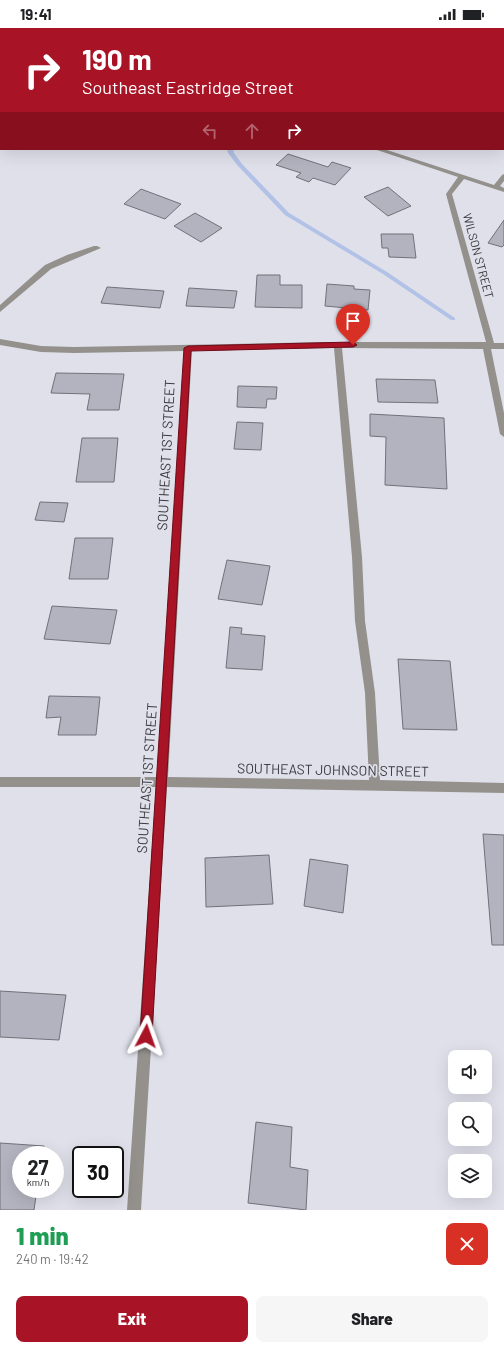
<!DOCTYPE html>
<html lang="en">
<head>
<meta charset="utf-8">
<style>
  :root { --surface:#fff; --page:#f6f6f6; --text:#202124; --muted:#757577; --accent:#a91326 }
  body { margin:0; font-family:Barlow,sans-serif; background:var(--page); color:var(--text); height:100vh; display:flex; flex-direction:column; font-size:15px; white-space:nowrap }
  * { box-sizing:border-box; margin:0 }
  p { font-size:13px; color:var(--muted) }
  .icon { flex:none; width:22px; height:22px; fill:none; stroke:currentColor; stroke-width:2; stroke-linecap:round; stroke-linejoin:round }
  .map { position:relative; height:1182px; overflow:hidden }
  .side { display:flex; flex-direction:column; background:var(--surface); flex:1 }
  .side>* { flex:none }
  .banner { position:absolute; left:0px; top:0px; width:504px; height:122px; box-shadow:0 4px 16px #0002; background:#a91326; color:#fff; overflow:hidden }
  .tools { position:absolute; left:448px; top:1022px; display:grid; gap:8px }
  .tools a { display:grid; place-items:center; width:44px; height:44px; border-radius:8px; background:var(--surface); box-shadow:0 4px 16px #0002; font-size:20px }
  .speed { position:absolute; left:12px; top:1118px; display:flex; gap:8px; font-size:20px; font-weight:700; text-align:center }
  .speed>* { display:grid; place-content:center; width:52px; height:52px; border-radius:50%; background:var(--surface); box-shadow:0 4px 16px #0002; line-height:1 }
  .speed small { font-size:10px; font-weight:400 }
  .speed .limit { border:2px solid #111; border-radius:6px; background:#fff; color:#111 }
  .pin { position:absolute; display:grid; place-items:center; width:34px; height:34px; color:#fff; margin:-41px -17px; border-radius:50% 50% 50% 0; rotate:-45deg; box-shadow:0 0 4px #0007 }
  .pin .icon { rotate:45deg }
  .me { position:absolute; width:44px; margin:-22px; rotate:4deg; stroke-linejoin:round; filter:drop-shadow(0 0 3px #0008) }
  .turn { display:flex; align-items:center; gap:14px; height:84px; padding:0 16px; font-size:18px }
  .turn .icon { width:52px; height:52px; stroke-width:2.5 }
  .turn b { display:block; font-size:28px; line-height:34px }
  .lanes { display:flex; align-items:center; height:38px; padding:0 16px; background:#0003; justify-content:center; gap:20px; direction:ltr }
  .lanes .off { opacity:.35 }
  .round { display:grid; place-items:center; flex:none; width:42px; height:42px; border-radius:8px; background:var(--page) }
  .headline { display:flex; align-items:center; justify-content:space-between; height:68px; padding:0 16px }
  h1 { font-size:24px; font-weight:800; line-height:30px; color:#1e9e55 }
  .button { display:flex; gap:8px; margin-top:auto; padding:8px 16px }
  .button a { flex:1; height:46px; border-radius:8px; background:var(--accent); color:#fff; font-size:16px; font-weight:800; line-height:46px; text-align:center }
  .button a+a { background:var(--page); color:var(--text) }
  .status { display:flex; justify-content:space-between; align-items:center; height:28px; padding:0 20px; background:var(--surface); direction:ltr }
  .status svg { height:11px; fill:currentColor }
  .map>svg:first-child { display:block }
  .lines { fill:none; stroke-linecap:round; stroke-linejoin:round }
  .stream { fill:#b1c2e6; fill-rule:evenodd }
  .building { fill:#b2b3be; stroke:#70717a }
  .minor { fill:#94918d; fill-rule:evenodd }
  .route { fill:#a91326; stroke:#6e0c19 }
  .labels { text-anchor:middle; stroke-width:3.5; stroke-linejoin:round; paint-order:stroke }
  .far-street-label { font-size:12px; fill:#3a3a3f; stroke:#dfe0ea }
  .street-label { font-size:14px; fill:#3a3a3f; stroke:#dfe0ea }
</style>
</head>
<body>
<div class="status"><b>19:41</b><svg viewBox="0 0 49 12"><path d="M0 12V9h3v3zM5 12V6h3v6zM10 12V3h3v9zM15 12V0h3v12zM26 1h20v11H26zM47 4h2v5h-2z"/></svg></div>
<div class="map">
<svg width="504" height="1182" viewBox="0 0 504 1182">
  <rect width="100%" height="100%" fill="#dfe0ea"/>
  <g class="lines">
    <g class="stream">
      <path d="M310,0H315L310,1Z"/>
      <path d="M227,121H233L234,125L242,136L289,185L387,244L455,290V292H451L383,246L285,187L238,138L228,125Z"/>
    </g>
  </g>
  <g class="building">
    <path d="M288,126L328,139L332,134L351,140L335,157L313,150L309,154L296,149L301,145L276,137Z"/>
    <path d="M388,159L411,178L388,188L364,169Z"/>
    <path d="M141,161L181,176L165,191L124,176Z"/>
    <path d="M195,185L222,200L201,214L174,198Z"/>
    <path d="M504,192V217L502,219L488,215Z"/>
    <path d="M381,206H413L416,230L389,229L388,220H382Z"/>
    <path d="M257,247H280V257H302V280L255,279Z"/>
    <path d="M327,256L354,258V261L370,262L368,282L325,278Z"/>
    <path d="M107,259L164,263L160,280L101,275Z"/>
    <path d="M189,260L237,263L234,280L186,278Z"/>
    <path d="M56,345L124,346L119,382H87L90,366L51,365Z"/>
    <path d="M376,351L435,352L438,375L378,374Z"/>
    <path d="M238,358L277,359L276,371H267L266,380L237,379Z"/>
    <path d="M370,386L444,390L447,461L385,457L386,409L370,408Z"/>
    <path d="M237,394L263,395L261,422L234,421Z"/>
    <path d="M82,410H118L114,454H76Z"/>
    <path d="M40,474L68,475L64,494L35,492Z"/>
    <path d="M75,510H113L108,551H69Z"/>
    <path d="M227,532L270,538L262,577L218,571Z"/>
    <path d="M52,578L117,582L110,616L44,611Z"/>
    <path d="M230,599L242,600L241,606L265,608L262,642L226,640Z"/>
    <path d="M398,631L450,633L457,702L403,701Z"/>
    <path d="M49,668L100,669L96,707H58L61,689L46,690Z"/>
    <path d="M483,806L504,807V917H492Z"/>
    <path d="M269,827L273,876L206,879L205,830Z"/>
    <path d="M310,831L348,837L343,885L304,878Z"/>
    <path d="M0,963L66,967L59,1012L0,1009Z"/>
    <path d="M256,1094L292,1099L290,1139L308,1142L306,1182L248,1175Z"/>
    <path d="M0,1115L44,1118L43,1127H21V1161H37L34,1182H0Z"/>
  </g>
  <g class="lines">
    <g class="minor">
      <path d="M0,0H5L6,1L1,2Z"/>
      <path d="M165,0H172L164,1Z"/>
      <path d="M412,0H418L411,1Z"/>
      <path d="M0,30H1L0,35Z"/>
      <rect x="503" y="55" width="1" height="4"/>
      <path d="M374,121H384L494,157L502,147L504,146V153L500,158L504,160V164L464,151L452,166L494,315H504V321H491L504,385V409L500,406L483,321L342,320L362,529L365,593L375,665L380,752L504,755V765L167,759L141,1182H127L156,759H0V749H157L184,323L74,325L41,324L0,317V311L41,318L74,319L326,314H486L446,166L458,149ZM334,320L352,529L355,593L365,665L369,752L168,749L192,322Z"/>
      <path d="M94,218H97L101,220L51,241L0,284V277L45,237L67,227Z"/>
    </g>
  </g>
  <path class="route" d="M353,314L357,317L353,319L191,323L152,1008L150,1012L146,1014L141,1012L140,1008L184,320L188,318Z"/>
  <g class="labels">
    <g class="far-street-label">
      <text transform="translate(478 228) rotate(75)" y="4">WILSON STREET</text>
    </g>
    <g class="street-label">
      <text transform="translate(166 427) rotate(-87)" y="5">SOUTHEAST 1ST STREET</text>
      <text transform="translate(333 742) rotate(1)" y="5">SOUTHEAST JOHNSON STREET</text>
      <text transform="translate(147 750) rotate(-86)" y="5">SOUTHEAST 1ST STREET</text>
    </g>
  </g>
</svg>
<div class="tools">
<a><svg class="icon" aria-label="sound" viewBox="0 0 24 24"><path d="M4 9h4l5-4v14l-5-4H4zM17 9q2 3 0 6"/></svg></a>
<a><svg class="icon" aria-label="search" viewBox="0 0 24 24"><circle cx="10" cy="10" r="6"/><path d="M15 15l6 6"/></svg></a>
<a><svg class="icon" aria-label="layers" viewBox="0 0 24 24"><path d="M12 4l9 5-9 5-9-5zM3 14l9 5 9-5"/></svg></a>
</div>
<div class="speed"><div>27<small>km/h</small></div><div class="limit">30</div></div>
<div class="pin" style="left:353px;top:317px;background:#d93025"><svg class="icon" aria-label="arrive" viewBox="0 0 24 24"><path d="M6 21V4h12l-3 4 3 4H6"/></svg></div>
<svg class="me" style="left:146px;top:1008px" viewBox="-20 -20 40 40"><path d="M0-17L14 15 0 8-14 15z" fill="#a91326" stroke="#fff" stroke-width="4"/></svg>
<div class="banner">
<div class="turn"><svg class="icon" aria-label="right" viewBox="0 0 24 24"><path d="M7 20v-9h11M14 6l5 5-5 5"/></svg><div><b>190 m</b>Southeast Eastridge Street</div></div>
<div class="lanes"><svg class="icon off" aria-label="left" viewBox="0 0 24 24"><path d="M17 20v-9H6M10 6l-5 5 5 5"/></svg><svg class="icon off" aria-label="ahead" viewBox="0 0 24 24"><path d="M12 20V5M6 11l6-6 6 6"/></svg><svg class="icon" aria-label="right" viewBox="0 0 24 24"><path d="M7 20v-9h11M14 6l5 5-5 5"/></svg></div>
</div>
</div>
<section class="side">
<div class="headline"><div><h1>1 min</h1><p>240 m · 19:42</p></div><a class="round" style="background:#d93025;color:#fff"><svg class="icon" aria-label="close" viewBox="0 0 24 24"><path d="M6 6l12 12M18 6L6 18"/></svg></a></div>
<div class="button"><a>Exit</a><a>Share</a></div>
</section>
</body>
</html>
